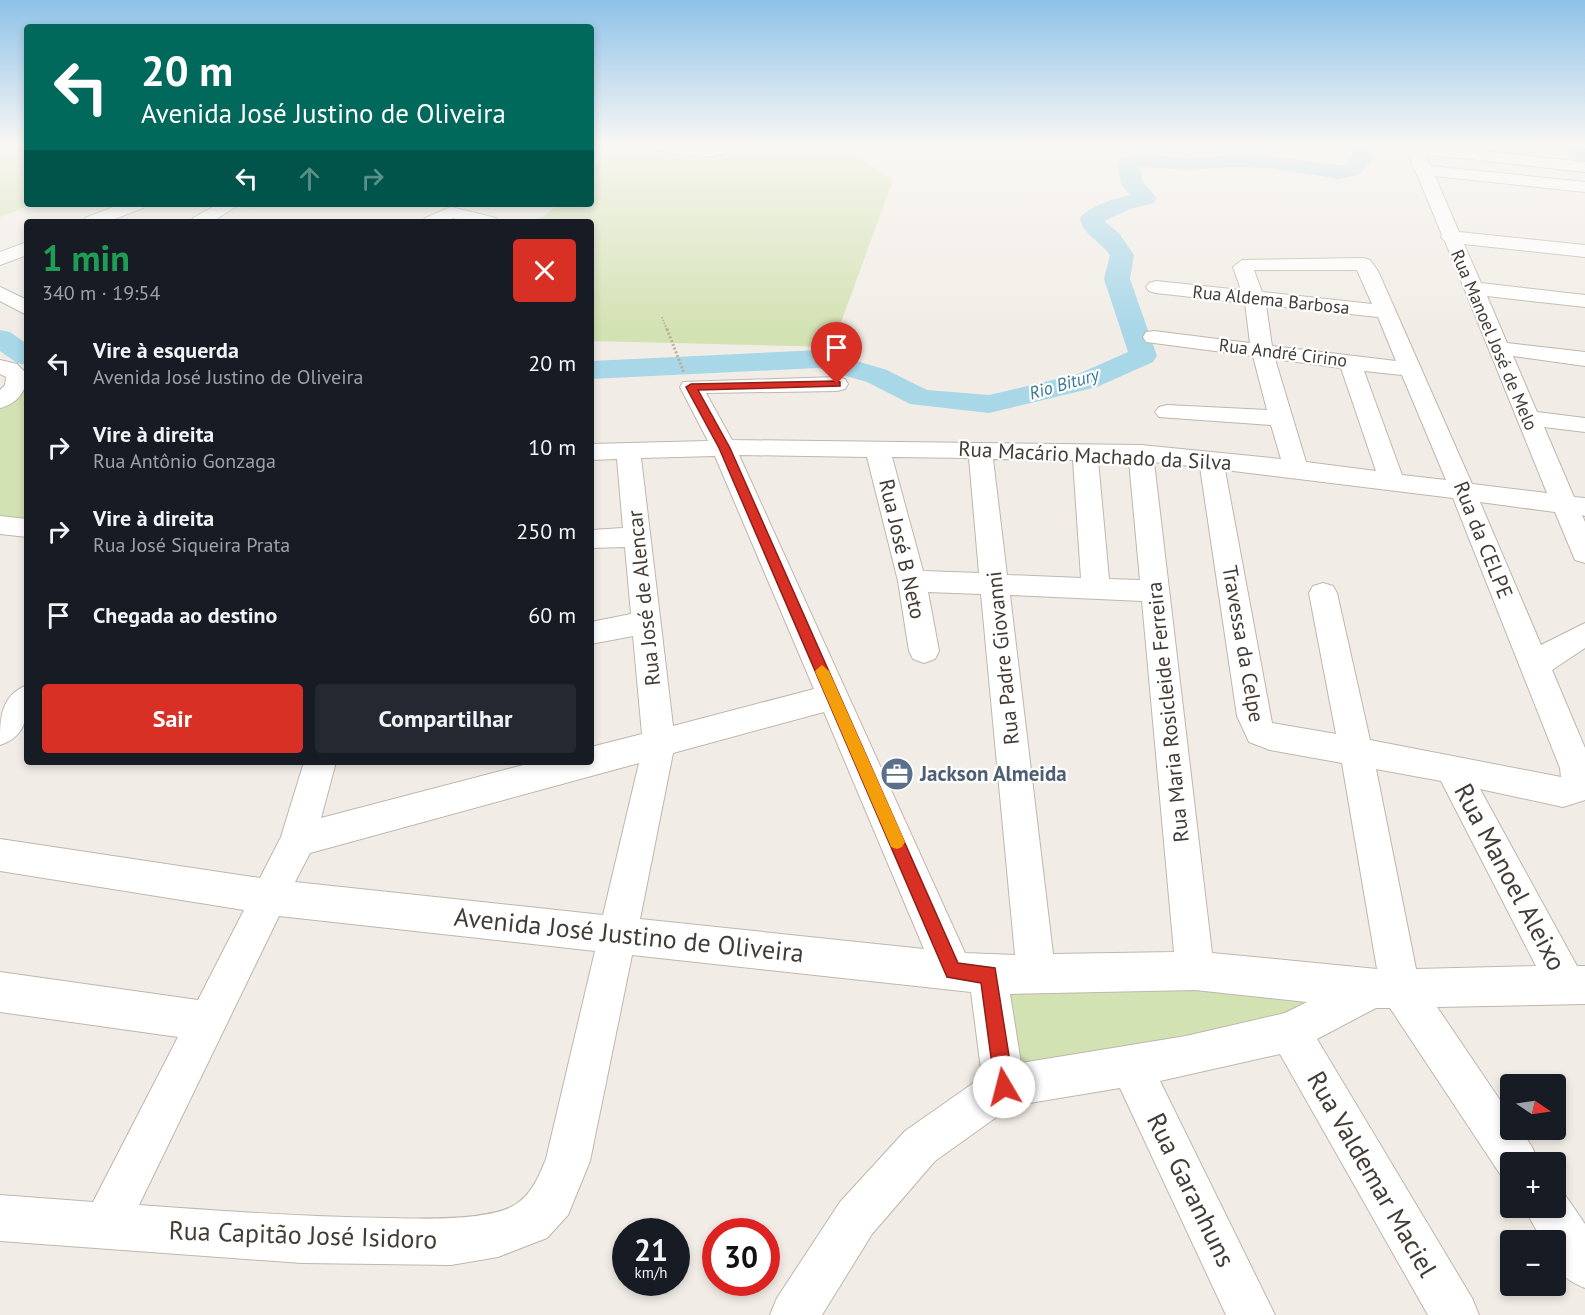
<!DOCTYPE html>
<html lang="pt">
<head>
<meta charset="utf-8">
<style>
  :root { --surface:#171b24; --page:#242831; --text:#f1f3f6; --muted:#9ea1a6; --accent:#d93025 }
  body { margin:0; font-family:"PT Sans",sans-serif; background:var(--page); color:var(--text); height:100vh; display:flex; flex-direction:column; font-size:22px; white-space:nowrap }
  * { box-sizing:border-box; margin:0 }
  p { font-size:20px; color:var(--muted) }
  .icon { flex:none; width:33px; height:33px; fill:none; stroke:currentColor; stroke-width:2; stroke-linecap:round; stroke-linejoin:round }
  .map { position:relative; flex:1; overflow:hidden }
  .side { position:absolute; left:24px; top:219px; width:570px; height:546px; display:flex; flex-direction:column; background:var(--surface); border-radius:6px; box-shadow:0 3px 9px #0003 }
  .side>* { flex:none }
  .hud { position:absolute; left:24px; top:24px; width:570px; height:183px; border-radius:6px; box-shadow:0 3px 9px #0003; background:#00695c; color:#fff; overflow:hidden }
  .needle { width:39px; rotate:103deg }
  .tools { position:absolute; left:1500px; top:1074px; display:grid; gap:12px }
  .tools a { display:grid; place-items:center; width:66px; height:66px; border-radius:6px; background:var(--surface); box-shadow:0 3px 9px #0003; font-size:30px }
  .speed { position:absolute; left:612px; top:1218px; display:flex; gap:12px; font-size:30px; font-weight:700; text-align:center }
  .speed>* { display:grid; place-content:center; width:78px; height:78px; border-radius:50%; background:var(--surface); box-shadow:0 3px 9px #0003; line-height:1 }
  .speed small { font-size:15px; font-weight:400 }
  .speed .limit { border:9px solid #d22; background:#fff; color:#111 }
  .pin { position:absolute; display:grid; place-items:center; width:51px; height:51px; color:#fff; margin:-62px -26px; border-radius:50% 50% 50% 0; rotate:-45deg; box-shadow:0 0 6px #0007 }
  .pin .icon { rotate:45deg }
  .me { position:absolute; width:66px; margin:-33px; rotate:352deg; stroke-linejoin:round; filter:drop-shadow(0 0 4px #0008) }
  .turn { display:flex; align-items:center; gap:21px; height:126px; padding:0 18px; font-size:27px }
  .turn .icon { width:78px; height:78px; stroke-width:2.5 }
  .turn b { display:block; font-size:42px; line-height:51px }
  .lanes { display:flex; align-items:center; height:57px; padding:0 18px; background:#0003; justify-content:center; gap:30px; direction:ltr }
  .lanes .off { opacity:.35 }
  .round { display:grid; place-items:center; flex:none; width:63px; height:63px; border-radius:6px; background:var(--page) }
  .overview { display:flex; align-items:center; justify-content:space-between; height:102px; padding:0 18px }
  h1 { font-size:36px; font-weight:700; line-height:45px; color:#1e9e55 }
  .primary-button { display:flex; gap:12px; margin-top:auto; padding:12px 18px }
  .primary-button a { flex:1; height:69px; border-radius:6px; background:var(--accent); color:#fff; font-size:24px; font-weight:700; line-height:69px; text-align:center }
  .primary-button a+a { background:var(--page); color:var(--text) }
  ul { padding:0; list-style:none }
  li { display:flex; align-items:center; gap:18px; height:84px; padding:0 18px }
  li div { flex:1 }
  li b { display:block; font-size:22px }
  li em { font-style:normal }
  .map>svg:first-child { display:block }
  .green { fill:#d3e2b3 }
  .lines { fill:none; stroke-linecap:round; stroke-linejoin:round }
  .river { fill:#a8d7e8; fill-rule:evenodd }
  .minor-casing { stroke:#bfb6ad; stroke-width:2 }
  .path-far1 { stroke:#bcad9d; stroke-width:2; stroke-dasharray:1.5 1.5; stroke-linecap:butt }
  .path { stroke:#bcad9d; stroke-width:3; stroke-dasharray:2 2; stroke-linecap:butt }
  .minor { fill:#fff; fill-rule:evenodd }
  .route { fill:#d93025; stroke:#8d1f18; stroke-width:1.5 }
  .slow { fill:#f59e0b }
  .labels { text-anchor:middle; stroke-width:4.5; stroke-linejoin:round; paint-order:stroke }
  .far-street-label { font-size:18px; fill:#433c36; stroke:#fff }
  .far-water-label { font-size:18px; font-style:italic; fill:#377a95; stroke:#fff }
  .street-label { font-size:21px; fill:#433c36; stroke:#fff }
  .service-label { font-size:21px; font-weight:bold; fill:#4e5e75; stroke:#fff; text-anchor:start }
  .near-street-label { font-size:26px; fill:#433c36; stroke:#fff }
</style>
</head>
<body>
<div class="map">
<svg width="1585" height="1315" viewBox="0 0 1585 1315">
  <rect width="100%" height="100%" fill="#f1ede6"/>
  <g class="green">
    <path d="M0,145H27V204H34L0,217Z"/>
    <path d="M615,145H838L893,180L832,347L591,341V222H536L559,204H591V170Z"/>
    <path d="M27,386V524L0,521V407Z"/>
    <path d="M1010,974L1306,983L1319,1019L1004,1087Z"/>
  </g>
  <g class="lines">
    <g class="river">
      <path d="M1353,145H1373L1374,158L1359,175L1338,179L1268,168L1232,167L1188,170L1140,167L1143,182L1157,198L1154,203L1130,209L1104,221L1119,233L1134,255L1130,279L1157,356L1153,362L1097,387L989,413L910,404L867,382L818,368L591,379V361L819,350L887,370L927,390L989,395L1078,374L1128,352L1104,279L1110,255C1100,241 1082,234 1080,218C1090,205 1115,199 1130,195L1121,184L1118,163L1121,158L1141,154L1188,158L1232,155L1268,156L1338,165H1344L1352,157Z"/>
      <path d="M1561,145H1581L1585,148V163L1564,153Z"/>
      <path d="M0,330L10,332L27,344V365L17,363L0,351Z"/>
    </g>
    <g class="minor-casing">
      <g id="minor">
        <path d="M652,145H736C719,165 676,154 654,148Z"/>
        <path d="M1425,145L1585,162V172L1425,154L1431,166L1585,182V192L1435,176L1459,232L1585,245V257L1464,244L1481,283L1585,295V307L1487,296L1507,343L1585,352V366L1513,356L1537,412L1585,418V432L1544,427L1574,497L1585,498V516L1582,515L1585,522V563L1575,560L1555,512L1480,502L1541,645L1585,623V648L1552,670L1585,748V800L1563,807L1480,789L1577,966H1585V1004L1437,1007L1510,1115V1130H1521L1532,1147L1539,1162H1510V1181L1502,1177L1390,1008H1376L1317,1039L1472,1298L1479,1315H1428L1280,1054L1160,1081L1275,1315H1226L1120,1088L1012,1106L935,1161L872,1234L822,1315H770L777,1298L840,1202L905,1131L982,1077L971,992L632,955L590,1161L568,1215L547,1238L498,1257L451,1265L302,1263L0,1241V1195L93,1202L178,1037L0,1012V972L198,1000L244,910L0,871V839L260,878L281,837L304,762H336L321,818L535,762H591V747L642,734L633,636L591,644V622L631,614L625,547L591,548V530L623,528L617,459L591,460V444L708,441L680,387L683,382L837,377L845,379L848,384L845,389L837,391L706,393L732,440L1141,445L1281,459L1271,425L1159,417L1155,412L1159,407L1167,405L1267,410L1253,356L1154,343L1146,342L1143,337L1146,332L1154,331L1250,343L1245,303L1156,293L1149,291L1146,287L1149,283L1156,281L1241,290L1233,267L1242,260L1363,258L1370,260L1378,271L1472,484L1547,493L1445,241L1441,237L1442,235L1417,174L1414,170L1408,151L1410,148ZM1254,270H1357L1372,304L1262,292ZM1266,305L1378,317L1396,361L1272,346ZM1275,359L1341,368L1376,471L1306,462ZM1364,371L1402,375L1446,480L1402,475ZM739,455L867,457L898,581L909,651L913,659L924,663L935,659L939,651L928,592L981,594L1015,955L965,953ZM715,456L814,689L673,726L641,458ZM892,457L969,458L979,573L923,571ZM993,459L1073,460L1081,578L1007,575ZM1098,460L1129,461L1140,580L1109,579ZM1154,462L1200,467L1237,716L1249,742L1270,750L1342,763L1377,969L1212,953ZM1225,470L1453,498L1560,768L1561,777L1370,740L1337,593L1333,586L1323,583L1313,586L1309,593L1336,734L1272,723ZM1010,595L1142,601L1174,952L1053,954ZM824,712L924,949L640,919L673,753ZM639,763L603,915L295,882L310,853ZM1376,769L1441,781L1536,966L1416,969ZM279,916L595,951L546,1159C539,1176 532,1194 516,1204C492,1221 421,1219 390,1218C306,1217 223,1211 139,1205ZM1195,990L1307,1002L1285,1013L1186,1036L1021,1063L1010,994Z"/>
        <path d="M121,204H146L143,208L107,222H82L85,218Z"/>
        <path d="M218,204H240L212,222H190L193,218Z"/>
        <path d="M451,207L496,218L499,222H469L453,218L445,222H422L425,218Z"/>
        <path d="M27,242V255L0,265V252Z"/>
        <path d="M0,287L27,300V315L0,301Z"/>
        <path d="M0,360L17,364L27,374C27,391 17,404 0,408V390L5,385L6,377L0,374Z"/>
        <path d="M0,516L27,519V537L0,534Z"/>
        <path d="M27,685C27,712 30,735 0,745C0,719 0,696 27,685Z"/>
        <path d="M1556,1189L1563,1192L1585,1224V1288C1559,1278 1556,1268 1556,1240H1542L1524,1208H1556Z"/>
      </g>
    </g>
    <path class="path-far1" d="M662,317L667,330"/>
    <path class="path" d="M667,329L684,373"/>
    <use href="#minor" class="minor"/>
  </g>
  <linearGradient id="sky" x2="0" y2="1"><stop stop-color="#8ec2e8"/><stop offset="0.44" stop-color="#f9f7f4"/><stop offset="1" stop-color="#f9f7f4" stop-opacity="0"/></linearGradient>
  <rect width="1585" height="329" fill="url(#sky)"/>
  <path class="route" d="M837,381L840,382V386L698,390L730,448L958,963L995,968L1014,1087L1011,1094L1004,1096L998,1094L995,1087L981,983L947,977L719,448L686,387L691,384Z"/>
  <path class="slow" d="M822,665L829,671L905,842L902,847L897,849L891,847L889,842L815,671Z"/>
  <defs>
    <g id="office-disc" transform="scale(1.725)"><circle r="9.5" fill="#5c6f8a" stroke="#fff"/><path d="M-6-3h4V-5.5h4V-3h4V5H-6ZM-1-4.5V-3h2v-1.5ZM-6 0V1H6V0Z" fill="#fff"/></g>
  </defs>
  <g fill-rule="evenodd">
    <use href="#office-disc" x="897" y="774"/>
  </g>
  <g class="labels">
    <g class="far-street-label">
      <text transform="translate(1271 300) rotate(6)" y="6">Rua Aldema Barbosa</text>
      <text transform="translate(1494 340) rotate(67)" y="6">Rua Manoel José de Melo</text>
      <text transform="translate(1283 353) rotate(7)" y="6">Rua André Cirino</text>
    </g>
    <g class="far-water-label">
      <text transform="translate(1064 384) rotate(-16)" y="6">Rio Bitury</text>
    </g>
    <g class="street-label">
      <text transform="translate(1095 456) rotate(3)" y="7">Rua Macário Machado da Silva</text>
      <text transform="translate(1483 540) rotate(68)" y="7">Rua da CELPE</text>
      <text transform="translate(902 549) rotate(77)" y="7">Rua José B Neto</text>
      <text transform="translate(644 598) rotate(-96)" y="7">Rua José de Alencar</text>
      <text transform="translate(1243 644) rotate(80)" y="7">Travessa da Celpe</text>
      <text transform="translate(1003 658) rotate(-96)" y="7">Rua Padre Giovanni</text>
      <text transform="translate(1168 712) rotate(-96)" y="7">Rua Maria Rosicleide Ferreira</text>
    </g>
    <g class="service-label">
      <text x="920" y="781">Jackson Almeida</text>
    </g>
    <g class="near-street-label">
      <text transform="translate(1510 877) rotate(62)" y="9">Rua Manoel Aleixo</text>
      <text transform="translate(629 935) rotate(6)" y="9">Avenida José Justino de Oliveira</text>
      <text transform="translate(1372 1174) rotate(60)" y="9">Rua Valdemar Maciel</text>
      <text transform="translate(1191 1190) rotate(64)" y="9">Rua Garanhuns</text>
      <text transform="translate(303 1235) rotate(2)" y="9">Rua Capitão José Isidoro</text>
    </g>
  </g>
</svg>
<div class="tools">
<a><svg class="needle" viewBox="-14 -14 28 28"><path d="M0-13l5 13h-10z" fill="#e53935"/><path d="M0 13l5-13h-10z" fill="#9ea1a6"/></svg></a>
<a>+</a>
<a>−</a>
</div>
<div class="speed"><div>21<small>km/h</small></div><div class="limit">30</div></div>
<div class="pin" style="left:837px;top:384px;background:#d93025"><svg class="icon" aria-label="arrive" viewBox="0 0 24 24"><path d="M6 21V4h12l-3 4 3 4H6"/></svg></div>
<svg class="me" style="left:1004px;top:1087px" viewBox="-20 -20 40 40"><circle r="19" fill="#fff"/><path d="M0-13L10 11 0 6-10 11z" fill="#d93025"/></svg>
<div class="hud">
<div class="turn"><svg class="icon" aria-label="left" viewBox="0 0 24 24"><path d="M17 20v-9H6M10 6l-5 5 5 5"/></svg><div><b>20 m</b>Avenida José Justino de Oliveira</div></div>
<div class="lanes"><svg class="icon" aria-label="left" viewBox="0 0 24 24"><path d="M17 20v-9H6M10 6l-5 5 5 5"/></svg><svg class="icon off" aria-label="ahead" viewBox="0 0 24 24"><path d="M12 20V5M6 11l6-6 6 6"/></svg><svg class="icon off" aria-label="right" viewBox="0 0 24 24"><path d="M7 20v-9h11M14 6l5 5-5 5"/></svg></div>
</div>
<section class="side">
<div class="overview"><div><h1>1 min</h1><p>340 m · 19:54</p></div><a class="round" style="background:#d93025;color:#fff"><svg class="icon" aria-label="close" viewBox="0 0 24 24"><path d="M6 6l12 12M18 6L6 18"/></svg></a></div>
<ul>
<li><svg class="icon" aria-label="left" viewBox="0 0 24 24"><path d="M17 20v-9H6M10 6l-5 5 5 5"/></svg><div><b>Vire à esquerda</b><p>Avenida José Justino de Oliveira</p></div><em>20 m</em></li>
<li><svg class="icon" aria-label="right" viewBox="0 0 24 24"><path d="M7 20v-9h11M14 6l5 5-5 5"/></svg><div><b>Vire à direita</b><p>Rua Antônio Gonzaga</p></div><em>10 m</em></li>
<li><svg class="icon" aria-label="right" viewBox="0 0 24 24"><path d="M7 20v-9h11M14 6l5 5-5 5"/></svg><div><b>Vire à direita</b><p>Rua José Siqueira Prata</p></div><em>250 m</em></li>
<li><svg class="icon" aria-label="arrive" viewBox="0 0 24 24"><path d="M6 21V4h12l-3 4 3 4H6"/></svg><div><b>Chegada ao destino</b></div><em>60 m</em></li>
</ul>
<div class="primary-button"><a>Sair</a><a>Compartilhar</a></div>
</section>
</div>
</body>
</html>
